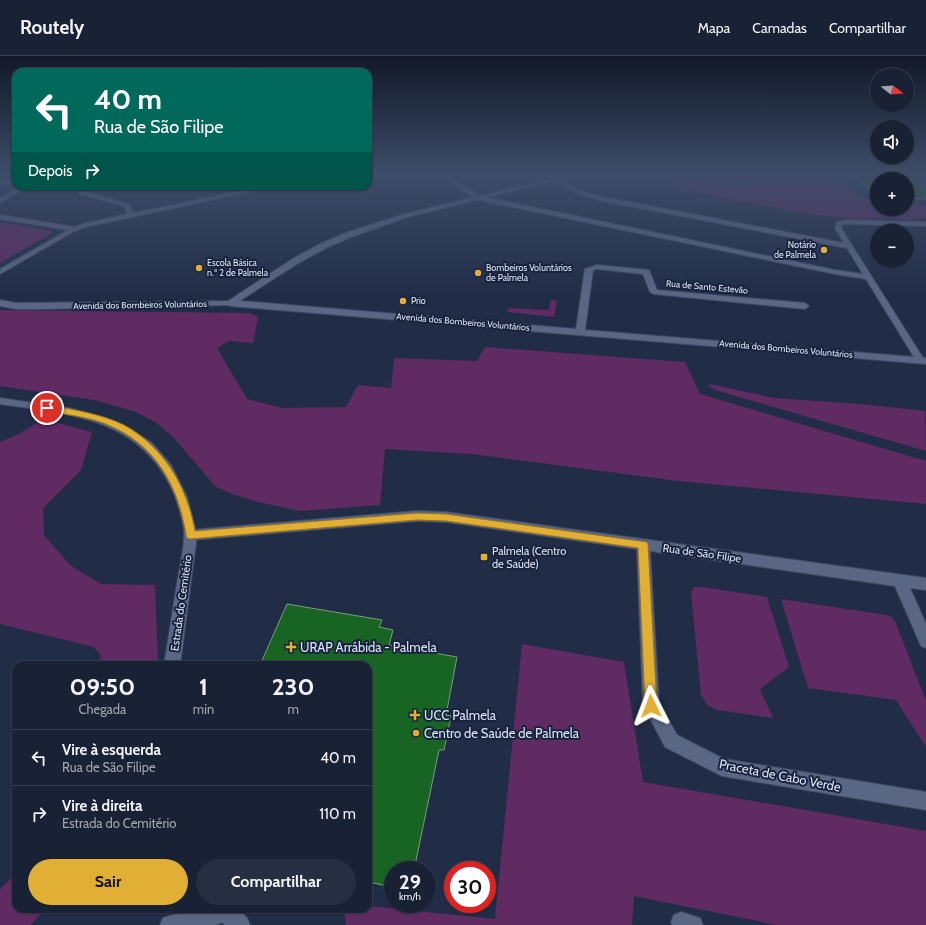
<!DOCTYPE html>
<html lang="pt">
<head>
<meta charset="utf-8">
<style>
  :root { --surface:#192235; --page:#262f41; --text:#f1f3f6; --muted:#9fa4ad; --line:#373f50; --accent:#e1af34 }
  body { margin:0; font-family:Cabin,sans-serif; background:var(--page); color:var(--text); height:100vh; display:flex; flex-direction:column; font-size:15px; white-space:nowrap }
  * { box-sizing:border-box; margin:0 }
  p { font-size:13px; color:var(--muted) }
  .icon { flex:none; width:22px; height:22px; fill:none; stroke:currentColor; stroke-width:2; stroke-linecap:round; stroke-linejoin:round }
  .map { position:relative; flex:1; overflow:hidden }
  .sheet { position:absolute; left:12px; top:605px; width:360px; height:252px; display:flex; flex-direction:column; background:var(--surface); border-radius:12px; box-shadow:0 1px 3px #0004,0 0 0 1px var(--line) }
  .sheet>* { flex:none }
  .banner { position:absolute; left:12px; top:12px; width:360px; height:122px; border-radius:12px; box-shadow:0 1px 3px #0004,0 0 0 1px var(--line); background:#00695c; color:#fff; overflow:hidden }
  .needle { width:26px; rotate:107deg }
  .buttons { position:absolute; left:870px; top:12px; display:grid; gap:8px }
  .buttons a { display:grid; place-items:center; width:44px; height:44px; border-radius:50%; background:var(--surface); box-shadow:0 1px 3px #0004,0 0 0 1px var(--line); font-size:20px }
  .speed { position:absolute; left:384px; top:805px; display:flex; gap:8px; font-size:20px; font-weight:700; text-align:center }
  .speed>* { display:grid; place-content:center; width:52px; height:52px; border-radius:50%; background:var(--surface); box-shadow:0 1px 3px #0004,0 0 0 1px var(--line); line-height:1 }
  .speed small { font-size:10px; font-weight:400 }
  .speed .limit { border:6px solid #d22; background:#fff; color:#111 }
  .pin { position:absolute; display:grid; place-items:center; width:34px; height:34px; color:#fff; margin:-17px; border:2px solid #fff; border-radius:50%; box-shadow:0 1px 4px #0007 }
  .me { position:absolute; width:44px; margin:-22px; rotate:357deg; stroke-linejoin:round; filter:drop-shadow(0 0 3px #0008) }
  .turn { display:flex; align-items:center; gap:14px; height:84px; padding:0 16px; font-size:18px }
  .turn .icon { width:52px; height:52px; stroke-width:2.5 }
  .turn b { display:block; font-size:28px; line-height:34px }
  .then { display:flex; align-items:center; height:38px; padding:0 16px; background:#0003; gap:8px; font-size:15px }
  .eta { display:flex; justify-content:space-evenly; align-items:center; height:68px; text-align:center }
  .eta b { font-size:24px; font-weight:800; line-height:28px }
  .cta { display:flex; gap:8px; margin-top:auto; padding:8px 16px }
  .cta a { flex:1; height:46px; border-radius:24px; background:var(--accent); color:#111; font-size:16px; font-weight:800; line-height:46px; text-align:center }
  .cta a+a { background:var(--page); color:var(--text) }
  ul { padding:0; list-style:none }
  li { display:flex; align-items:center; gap:12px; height:56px; padding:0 16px; border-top:1px solid var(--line) }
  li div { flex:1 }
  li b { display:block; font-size:15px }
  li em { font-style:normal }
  header { display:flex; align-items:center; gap:24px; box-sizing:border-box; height:56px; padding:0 20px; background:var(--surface); border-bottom:1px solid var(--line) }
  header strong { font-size:19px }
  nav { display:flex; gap:22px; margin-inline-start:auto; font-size:14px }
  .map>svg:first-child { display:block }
  .green { fill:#602a63 }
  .building { fill:#186523; stroke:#7e9a7e }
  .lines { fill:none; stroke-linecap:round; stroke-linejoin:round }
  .street-casing { stroke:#404960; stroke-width:2 }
  .secondary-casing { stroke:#404960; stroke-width:2 }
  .street { fill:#596785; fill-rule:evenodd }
  .secondary { fill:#596785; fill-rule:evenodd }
  .route { fill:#e1af34; stroke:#927222 }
  .poi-dot { fill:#e1af34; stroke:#18233d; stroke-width:1.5 }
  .labels { text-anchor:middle; stroke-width:4; stroke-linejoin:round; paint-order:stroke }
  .far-poi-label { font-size:9px; fill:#d9e1f3; stroke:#18233d; text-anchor:start }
  .far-street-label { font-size:9px; fill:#d9e1f3; stroke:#18233d }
  .poi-label { font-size:11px; fill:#d9e1f3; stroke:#18233d; text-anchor:start }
  .street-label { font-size:11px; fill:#d9e1f3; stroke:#18233d }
  .near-poi-label { font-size:13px; fill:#d9e1f3; stroke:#18233d; text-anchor:start }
  .near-street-label { font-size:13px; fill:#d9e1f3; stroke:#18233d }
</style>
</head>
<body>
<header>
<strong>Routely</strong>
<nav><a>Mapa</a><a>Camadas</a><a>Compartilhar</a></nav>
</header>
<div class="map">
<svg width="926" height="869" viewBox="0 0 926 869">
  <rect width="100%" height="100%" fill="#212d47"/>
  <g class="green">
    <path d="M702,118H837C848,130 860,144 877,146V153H907V148L926,149V161L912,164L868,162L863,164L808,158L674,132L668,129Z"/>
    <path d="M0,166L52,175V177L0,207Z"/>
    <path d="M551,244L557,245L554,261L507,256L509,252L549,254Z"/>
    <path d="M0,254L250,257L258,261L253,287L229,285L217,292L247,343L282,352L346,351L358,329L391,332L394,302L477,305L485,291L685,306L700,338L926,405V448L678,425L471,398L385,393L380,449L300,455L254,445L227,436L215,430L174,382L155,366L136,356L94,344L0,330Z"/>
    <path d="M710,328L774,342L860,348L925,355L926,395L718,335L708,330Z"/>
    <path d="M43,363L92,376L81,414L43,452L44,479L70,509L101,528L155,529L158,609H99L101,599L94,591L0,568V386L19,378Z"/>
    <path d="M694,531H703L767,541L789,611L760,633L773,662L717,654L707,649L701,639L691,536Z"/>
    <path d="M781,543L886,559L891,561L895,565L926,645V689L924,688L896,644L808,632Z"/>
    <path d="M522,588L624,606L643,726L926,775V869H777L634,840L632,869H346L344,853H368V850L495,863Z"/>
    <path d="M16,818V853H70L40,859L30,869H0V833Z"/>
  </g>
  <g class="building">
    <path d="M855,118H911L926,131V143L907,142V123H877L876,141Z"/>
    <path d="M287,548L382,564L379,571L393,574L389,589L457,601L446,659L451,660L444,694H439L414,814H393V831L368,826V609H260Z"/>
  </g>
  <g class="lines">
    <g class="street-casing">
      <g id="street">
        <path d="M436,118H443L480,140L835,214L863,218L847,192L602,145L576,137L540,118H548L580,135L603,141L844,187L835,172L837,166L846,164L926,166V170L846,168L842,169L841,172L923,302H926V308L230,250L226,247L230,244L576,273L585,213L597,209L649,214L657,234L805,247L809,250L805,253L654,238L650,236L643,218L597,213L593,214L585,274L914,301L866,223L835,218L478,144Z"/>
        <path d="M0,122L16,125V129L0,126Z"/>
        <path d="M21,130H28L0,147V142Z"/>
        <path d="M265,130H277L86,171L75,175L72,173L82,168L127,158L124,150L80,138L79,137L82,135L129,148L133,157Z"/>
        <path d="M417,455L446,456L926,522V534L910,532L926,568V592L921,590L895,530L650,495L659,647L677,679L724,703L926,736V754L722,720L665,691L643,649L637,493L446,466L417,465L191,484L186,483L185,479L186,475L191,474Z"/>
        <path d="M205,853H233L234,855L231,862L216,869H160L163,862C176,856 192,859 205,853Z"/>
        <path d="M681,856L700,862L703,869H672L671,866L674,859Z"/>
      </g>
    </g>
    <g class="secondary-casing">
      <g id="secondary">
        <path d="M571,118H582L408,161L354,180L328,191L300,206L233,249L42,253H16L0,250V244L16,247L228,245L294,202L322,187L348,176L404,158Z"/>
        <path d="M0,159L75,171L78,173L0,218V213L68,174L0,163Z"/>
        <path d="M0,342L69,352L102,361L129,372L152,387L171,409L187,441L197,479L180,609H164C169,580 173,551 178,522C180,509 184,494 184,480C185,469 176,441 171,431C137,361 68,358 0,348Z"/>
        <path d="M213,853H238L247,862L250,869H225L216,860Z"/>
      </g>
    </g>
    <use href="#street" class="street"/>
    <use href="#secondary" class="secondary"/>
  </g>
  <linearGradient id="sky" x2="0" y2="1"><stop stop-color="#121927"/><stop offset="0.49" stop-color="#3d4c69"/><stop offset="1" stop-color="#3d4c69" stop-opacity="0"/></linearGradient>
  <rect width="926" height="240" fill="url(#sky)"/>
  <path class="route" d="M47,349C71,353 102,358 124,369C164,391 187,430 195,475L417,457L446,458L647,486L648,488L657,650L656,654L651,656L647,654L645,650L638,492L446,465L417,464L190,483L187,482L186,479C178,428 154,386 103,367C84,360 64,359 44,354V350Z"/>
  <g class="poi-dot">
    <circle cx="824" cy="194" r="4"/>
    <circle cx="199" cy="212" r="4"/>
    <circle cx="478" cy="217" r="4"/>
    <circle cx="403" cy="245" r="4"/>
    <rect x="480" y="497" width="8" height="8" rx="2"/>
    <path d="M289 585h4v4h4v4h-4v4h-4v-4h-4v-4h4z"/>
    <path d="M413 653h4v4h4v4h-4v4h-4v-4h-4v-4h4z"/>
    <circle cx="416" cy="677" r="4"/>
  </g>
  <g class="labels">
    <g class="far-poi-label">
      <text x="816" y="192" text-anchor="end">Notário<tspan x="816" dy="10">de Palmela</tspan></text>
      <text x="207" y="210">Escola Básica<tspan x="207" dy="10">n.º 2 de Palmela</tspan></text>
      <text x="486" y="215">Bombeiros Voluntários<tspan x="486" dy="10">de Palmela</tspan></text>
      <text x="411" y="248">Prio</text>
    </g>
    <g class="far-street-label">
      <text transform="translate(707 231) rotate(5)" y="3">Rua de Santo Estevão</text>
      <text transform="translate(140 249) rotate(-1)" y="3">Avenida dos Bombeiros Voluntários</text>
      <text transform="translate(463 266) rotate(5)" y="3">Avenida dos Bombeiros Voluntários</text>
      <text transform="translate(786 293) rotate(5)" y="3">Avenida dos Bombeiros Voluntários</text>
    </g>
    <g class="poi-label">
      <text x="492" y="499">Palmela (Centro<tspan x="492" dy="13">de Saúde)</tspan></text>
    </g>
    <g class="street-label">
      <text transform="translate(702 497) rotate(8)" y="4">Rua de São Filipe</text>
      <text transform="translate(181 547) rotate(-82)" y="4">Estrada do Cemitério</text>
    </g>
    <g class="near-poi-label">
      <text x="300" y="596">URAP Arrábida - Palmela</text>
      <text x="424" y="664">UCC Palmela</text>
      <text x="424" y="682">Centro de Saúde de Palmela</text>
    </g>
    <g class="near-street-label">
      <text transform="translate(780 719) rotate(11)" y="5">Praceta de Cabo Verde</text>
    </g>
  </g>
</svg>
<div class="buttons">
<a><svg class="needle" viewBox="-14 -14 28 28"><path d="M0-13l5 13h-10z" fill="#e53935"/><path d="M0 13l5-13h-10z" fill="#9fa4ad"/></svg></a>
<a><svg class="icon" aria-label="sound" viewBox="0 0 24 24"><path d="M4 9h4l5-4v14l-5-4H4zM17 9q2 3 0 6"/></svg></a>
<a>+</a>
<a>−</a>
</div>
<div class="speed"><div>29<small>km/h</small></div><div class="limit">30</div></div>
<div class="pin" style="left:47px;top:352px;background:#d93025"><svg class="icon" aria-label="arrive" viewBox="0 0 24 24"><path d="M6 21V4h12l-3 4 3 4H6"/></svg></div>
<svg class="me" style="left:651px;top:650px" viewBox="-20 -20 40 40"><path d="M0-17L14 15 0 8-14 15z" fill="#e1af34" stroke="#fff" stroke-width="4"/></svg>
<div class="banner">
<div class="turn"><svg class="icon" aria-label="left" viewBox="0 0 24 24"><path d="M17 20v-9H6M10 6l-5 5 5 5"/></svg><div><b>40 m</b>Rua de São Filipe</div></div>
<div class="then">Depois<svg class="icon" aria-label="right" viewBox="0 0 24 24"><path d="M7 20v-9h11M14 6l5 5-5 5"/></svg></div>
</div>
<section class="sheet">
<div class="eta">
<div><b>09:50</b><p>Chegada</p></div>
<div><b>1</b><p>min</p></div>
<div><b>230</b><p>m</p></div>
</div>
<ul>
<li><svg class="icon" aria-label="left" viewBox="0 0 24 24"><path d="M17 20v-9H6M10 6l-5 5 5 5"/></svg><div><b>Vire à esquerda</b><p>Rua de São Filipe</p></div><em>40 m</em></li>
<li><svg class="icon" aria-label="right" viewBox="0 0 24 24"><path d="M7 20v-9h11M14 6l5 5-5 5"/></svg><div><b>Vire à direita</b><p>Estrada do Cemitério</p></div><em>110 m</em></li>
</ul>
<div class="cta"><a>Sair</a><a>Compartilhar</a></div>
</section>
</div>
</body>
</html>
